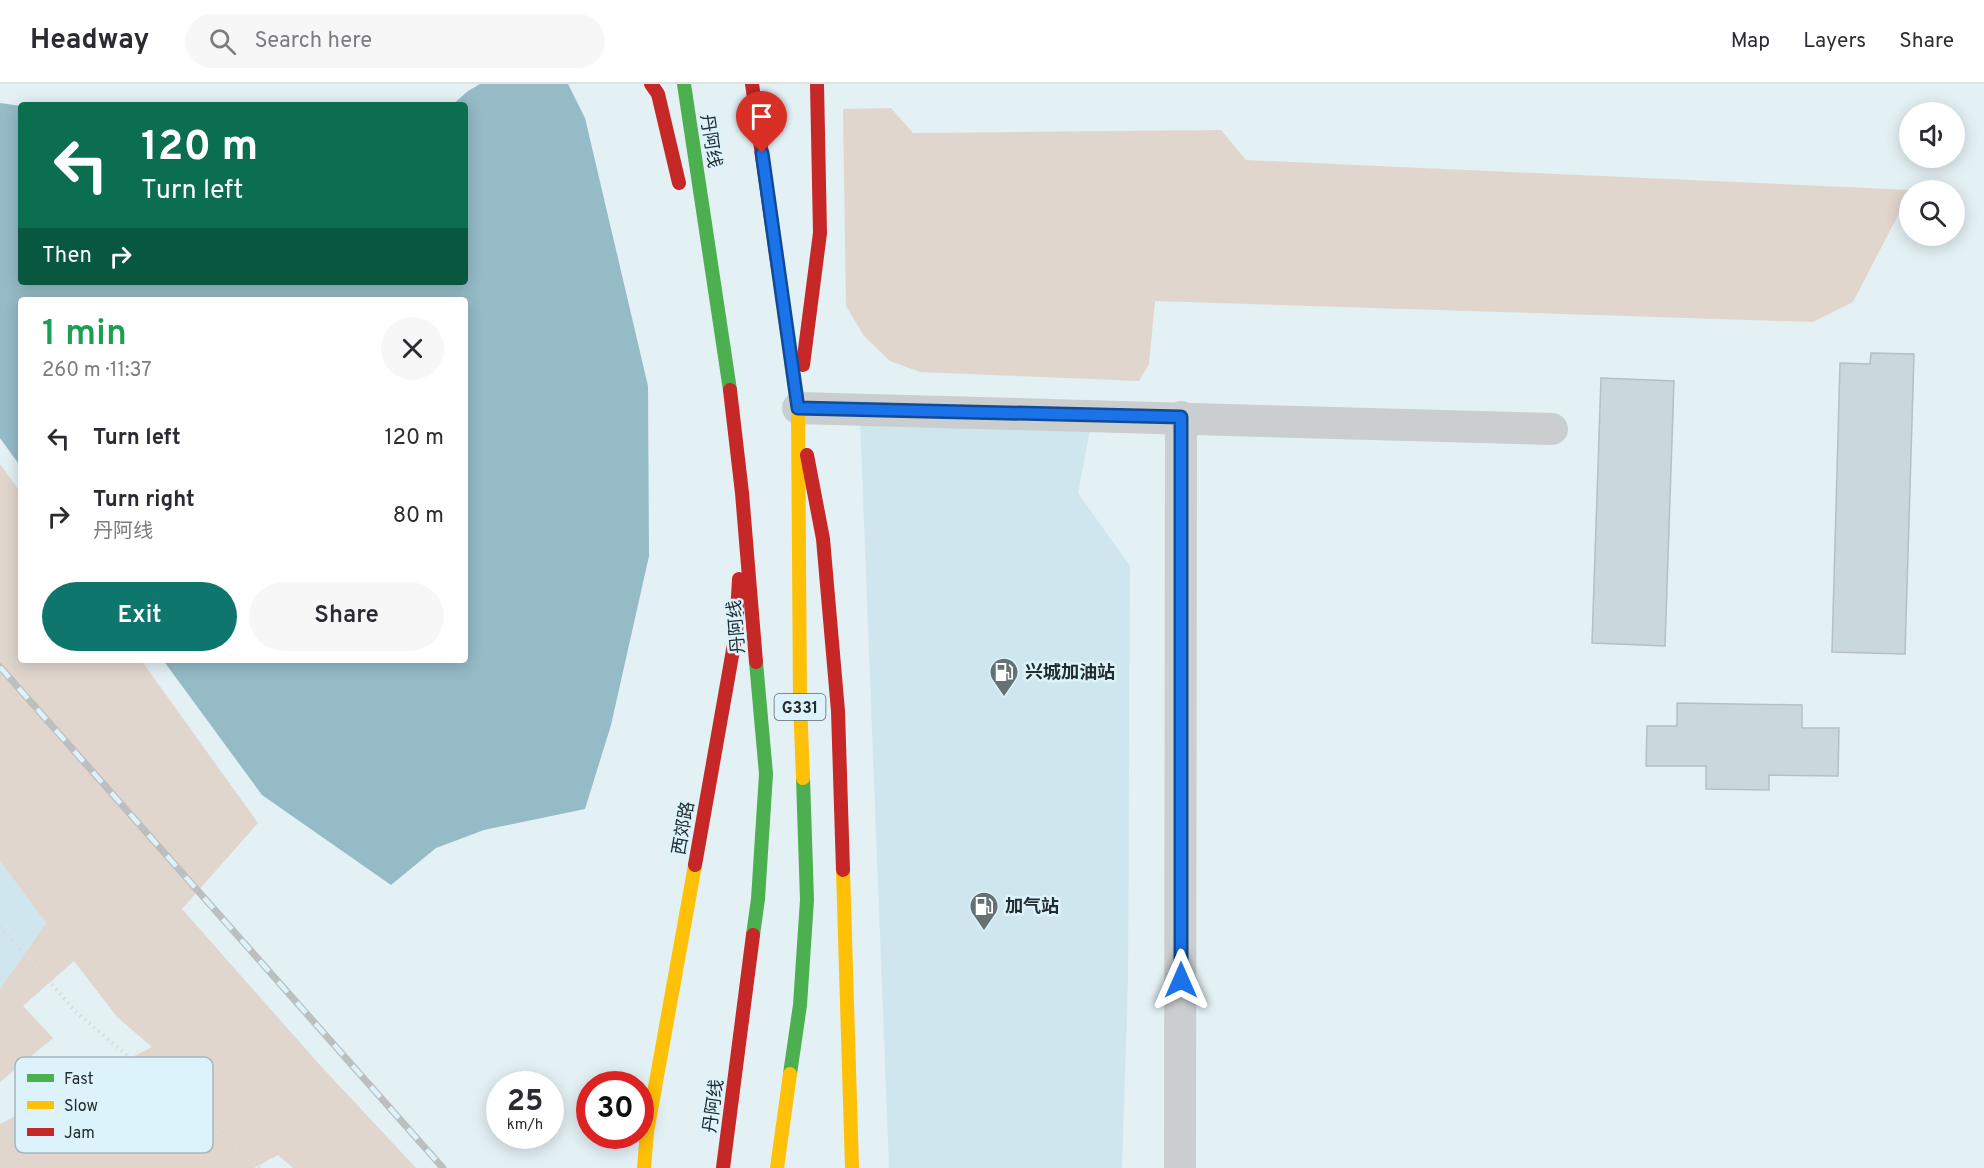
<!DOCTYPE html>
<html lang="en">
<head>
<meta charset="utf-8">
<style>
  :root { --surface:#fff; --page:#f7f7f7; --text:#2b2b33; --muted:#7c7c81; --line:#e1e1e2; --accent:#0f766e }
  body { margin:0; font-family:Overpass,"Noto Sans SC",sans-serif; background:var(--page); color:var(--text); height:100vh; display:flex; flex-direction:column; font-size:22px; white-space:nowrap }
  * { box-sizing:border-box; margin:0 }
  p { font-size:20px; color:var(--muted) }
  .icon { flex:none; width:33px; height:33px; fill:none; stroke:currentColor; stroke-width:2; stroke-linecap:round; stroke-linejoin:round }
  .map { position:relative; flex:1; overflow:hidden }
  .side { position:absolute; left:18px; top:213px; width:450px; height:366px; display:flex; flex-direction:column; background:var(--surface); border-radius:6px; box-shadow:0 3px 15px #0003 }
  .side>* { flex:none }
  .banner { position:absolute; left:18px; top:18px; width:450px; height:183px; border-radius:6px; box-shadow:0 3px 15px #0003; background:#0b6e4f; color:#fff; overflow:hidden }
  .fabs { position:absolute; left:1899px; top:18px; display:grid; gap:12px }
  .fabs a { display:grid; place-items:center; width:66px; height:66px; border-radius:50%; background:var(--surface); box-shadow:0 3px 15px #0003; font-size:30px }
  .speed { position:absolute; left:486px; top:987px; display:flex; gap:12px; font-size:30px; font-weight:700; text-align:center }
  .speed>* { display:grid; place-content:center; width:78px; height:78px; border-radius:50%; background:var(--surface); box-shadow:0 3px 15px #0003; line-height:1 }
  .speed small { font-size:15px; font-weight:400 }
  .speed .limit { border:9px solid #d22; background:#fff; color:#111 }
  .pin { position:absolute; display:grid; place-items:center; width:51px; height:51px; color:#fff; margin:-62px -26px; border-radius:50% 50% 50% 0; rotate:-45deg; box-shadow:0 0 6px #0007 }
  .pin .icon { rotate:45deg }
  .me { position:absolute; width:66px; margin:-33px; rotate:0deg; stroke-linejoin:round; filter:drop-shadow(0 0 4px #0008) }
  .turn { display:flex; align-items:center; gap:21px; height:126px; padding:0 24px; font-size:27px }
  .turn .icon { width:78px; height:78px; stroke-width:2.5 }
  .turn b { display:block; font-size:42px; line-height:51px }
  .then { display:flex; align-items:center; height:57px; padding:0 24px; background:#0003; gap:12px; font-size:22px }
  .round { display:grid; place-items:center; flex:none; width:63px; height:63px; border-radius:32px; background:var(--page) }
  .overview { display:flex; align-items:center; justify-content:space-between; height:102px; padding:0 24px }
  h1 { font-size:36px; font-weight:600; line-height:45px; color:#1e9e55 }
  .button { display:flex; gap:12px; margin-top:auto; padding:12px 24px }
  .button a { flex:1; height:69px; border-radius:36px; background:var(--accent); color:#fff; font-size:24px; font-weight:600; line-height:69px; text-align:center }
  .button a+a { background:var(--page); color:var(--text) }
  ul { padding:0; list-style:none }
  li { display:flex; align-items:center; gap:18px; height:78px; padding:0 24px }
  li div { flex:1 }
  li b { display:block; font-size:22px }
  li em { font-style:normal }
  header { display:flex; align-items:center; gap:36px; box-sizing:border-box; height:84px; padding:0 30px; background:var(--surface); border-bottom:2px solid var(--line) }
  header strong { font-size:28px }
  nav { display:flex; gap:33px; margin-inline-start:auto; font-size:21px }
  .search { width:420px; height:54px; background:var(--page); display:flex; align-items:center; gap:15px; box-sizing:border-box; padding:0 21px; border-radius:33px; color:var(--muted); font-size:22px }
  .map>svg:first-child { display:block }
  .built { fill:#cfe6ee }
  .green { fill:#e1d6cd }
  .water { fill:#95bbc7 }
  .building { fill:#c8d8dc; stroke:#b6c0c4; stroke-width:1.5 }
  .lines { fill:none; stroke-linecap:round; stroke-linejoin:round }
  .path { stroke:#d9dcde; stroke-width:4; stroke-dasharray:1.5 4.5; stroke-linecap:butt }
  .street { stroke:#cacece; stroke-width:32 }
  .fast { stroke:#4caf50; stroke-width:14 }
  .slow { stroke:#ffc107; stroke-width:14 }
  .jam { stroke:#c62828; stroke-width:14 }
  .rail-casing { stroke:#bcbfc0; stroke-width:7 }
  .rail { stroke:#dcf3fb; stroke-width:4.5; stroke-dasharray:14; stroke-linecap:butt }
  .route-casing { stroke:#114b97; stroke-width:15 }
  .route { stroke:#1a73e8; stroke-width:10 }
  .labels { text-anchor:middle; stroke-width:5; stroke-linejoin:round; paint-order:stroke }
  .shield { fill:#dcf3fb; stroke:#5a686c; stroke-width:1.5 }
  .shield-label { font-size:16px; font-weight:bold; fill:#232c2f }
  .street-label { font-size:18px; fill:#232c2f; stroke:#dcf3fb }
  .poi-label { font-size:18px; font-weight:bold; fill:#232c2f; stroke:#dcf3fb; text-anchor:start }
  .key { fill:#dcf3fb; stroke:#a4b7be; stroke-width:1.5 }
  .key-label { font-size:16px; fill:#232c2f }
</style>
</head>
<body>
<header>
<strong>Headway</strong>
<div class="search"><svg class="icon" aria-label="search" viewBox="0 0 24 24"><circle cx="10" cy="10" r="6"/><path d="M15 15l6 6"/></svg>Search here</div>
<nav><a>Map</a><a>Layers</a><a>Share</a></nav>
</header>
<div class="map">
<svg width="1984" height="1084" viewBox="0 0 1984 1084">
  <rect width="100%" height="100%" fill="#e3f0f4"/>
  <g class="built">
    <path d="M860,334L1090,346L1078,409L1130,482L1128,895L1122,1084H889Z"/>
    <path d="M0,777L46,839L0,905Z"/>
  </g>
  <g class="green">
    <path d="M891,24L913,49L1221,46L1246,76L1911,106H1910L1909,110L1853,218L1813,238L1155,217L1149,280L1139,297L920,288L890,277L864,252L846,222L843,25Z"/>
    <path d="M0,380L21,409V576H141L258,739L182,825L319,980L416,1084H293L278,1071L254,1084H0V1040L152,963L117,933L74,877L23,922L53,954L0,998V905L46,839L0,777Z"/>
  </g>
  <path class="water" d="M480,0H568L585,34L648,302L649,472L611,641L585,725L484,746L436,764L391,801L262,711L163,576H465V216H21V383L0,354V19L21,22V198H465V21H452L468,7Z"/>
  <g class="building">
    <path d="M1871,269L1914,270L1905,570L1832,568L1840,279L1870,280Z"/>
    <path d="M1601,294L1674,297L1665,562L1592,559Z"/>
    <path d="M1677,619L1802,621V644H1839L1838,692L1769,691V706L1706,705V682H1646L1647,642H1677Z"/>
  </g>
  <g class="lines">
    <path class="path" d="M0,842L76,928L260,1084"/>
    <g class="street">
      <path d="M798,324L1552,345"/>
      <path d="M1180,1084L1181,333"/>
    </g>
    <g class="fast">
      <path d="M684,0L730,306"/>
      <path d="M753,851L758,815L766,690L756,578"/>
      <path d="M790,990L800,921L807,816L803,694"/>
    </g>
    <g class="slow">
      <path d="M778,184L798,324L800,618L803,694"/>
      <path d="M843,786L852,1084"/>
      <path d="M644,1084L647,1048L695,781"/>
      <path d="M777,1084L790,990"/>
    </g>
    <g class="jam">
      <path d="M651,0L658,10L679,99"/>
      <path d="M752,0L778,184"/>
      <path d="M803,281L820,149L817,0"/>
      <path d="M730,306L742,409L756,578"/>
      <path d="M807,371L823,455L838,627L843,786"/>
      <path d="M695,781L736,549L739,495"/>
      <path d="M723,1084L753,851"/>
    </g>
    <g class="rail-casing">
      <path id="rail" d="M0,583L443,1084"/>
    </g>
    <use href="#rail" class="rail"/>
  </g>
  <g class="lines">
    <g class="route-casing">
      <path id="route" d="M762,69L798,324L1181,333V896"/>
    </g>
    <use href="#route" class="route"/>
  </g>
  <defs>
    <g id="fuel-pin" transform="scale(1.5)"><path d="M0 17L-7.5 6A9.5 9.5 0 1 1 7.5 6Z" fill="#667174" stroke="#dcf3fb"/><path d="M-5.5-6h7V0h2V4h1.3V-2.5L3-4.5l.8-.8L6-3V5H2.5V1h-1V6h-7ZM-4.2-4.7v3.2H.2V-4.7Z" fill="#fff"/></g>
  </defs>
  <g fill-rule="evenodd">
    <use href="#fuel-pin" x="1004" y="588"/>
    <use href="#fuel-pin" x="984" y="822"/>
  </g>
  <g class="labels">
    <rect class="shield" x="774.5" y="610" width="51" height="26" rx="4.5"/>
    <g class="shield-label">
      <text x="800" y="629">G331</text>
    </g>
    <g class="street-label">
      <text transform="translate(711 57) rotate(81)" y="6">丹阿线</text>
      <text transform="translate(736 543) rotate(-95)" y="6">丹阿线</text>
      <text transform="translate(683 744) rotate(-80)" y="6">西郊路</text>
      <text transform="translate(713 1022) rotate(-82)" y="6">丹阿线</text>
    </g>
    <g class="poi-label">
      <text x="1025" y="594">兴城加油站</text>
      <text x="1005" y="828">加气站</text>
    </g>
  </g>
  <rect x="15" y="973" width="198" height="96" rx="9" class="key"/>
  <rect x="27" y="990" width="27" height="8" fill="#4caf50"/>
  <rect x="27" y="1017" width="27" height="8" fill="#ffc107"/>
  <rect x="27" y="1044" width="27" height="8" fill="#c62828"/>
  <g class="key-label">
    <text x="64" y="1000">Fast</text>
    <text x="64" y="1027">Slow</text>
    <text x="64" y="1054">Jam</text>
  </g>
</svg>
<div class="fabs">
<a><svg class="icon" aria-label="sound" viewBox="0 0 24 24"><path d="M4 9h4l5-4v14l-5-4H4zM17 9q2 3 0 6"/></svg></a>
<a><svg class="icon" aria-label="search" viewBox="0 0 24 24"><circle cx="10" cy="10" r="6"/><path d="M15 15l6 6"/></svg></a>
</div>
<div class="speed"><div>25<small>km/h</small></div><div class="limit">30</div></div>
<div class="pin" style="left:762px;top:69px;background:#d93025"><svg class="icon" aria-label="arrive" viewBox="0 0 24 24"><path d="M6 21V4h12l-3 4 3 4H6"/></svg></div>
<svg class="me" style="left:1181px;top:896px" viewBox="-20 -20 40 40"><path d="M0-17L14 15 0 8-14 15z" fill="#1a73e8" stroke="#fff" stroke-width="4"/></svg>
<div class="banner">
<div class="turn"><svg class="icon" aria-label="left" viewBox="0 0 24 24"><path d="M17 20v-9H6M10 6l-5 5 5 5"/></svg><div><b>120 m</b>Turn left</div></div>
<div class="then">Then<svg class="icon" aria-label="right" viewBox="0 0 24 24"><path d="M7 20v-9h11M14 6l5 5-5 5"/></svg></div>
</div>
<section class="side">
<div class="overview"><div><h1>1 min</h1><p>260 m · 11:37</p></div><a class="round"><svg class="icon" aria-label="close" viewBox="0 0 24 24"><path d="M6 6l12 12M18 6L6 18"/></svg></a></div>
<ul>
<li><svg class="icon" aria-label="left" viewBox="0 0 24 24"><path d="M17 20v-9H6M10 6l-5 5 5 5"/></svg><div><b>Turn left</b></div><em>120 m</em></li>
<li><svg class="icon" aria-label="right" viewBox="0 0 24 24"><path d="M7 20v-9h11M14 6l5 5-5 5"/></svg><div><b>Turn right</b><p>丹阿线</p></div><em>80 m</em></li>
</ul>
<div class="button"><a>Exit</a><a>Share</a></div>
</section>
</div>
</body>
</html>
